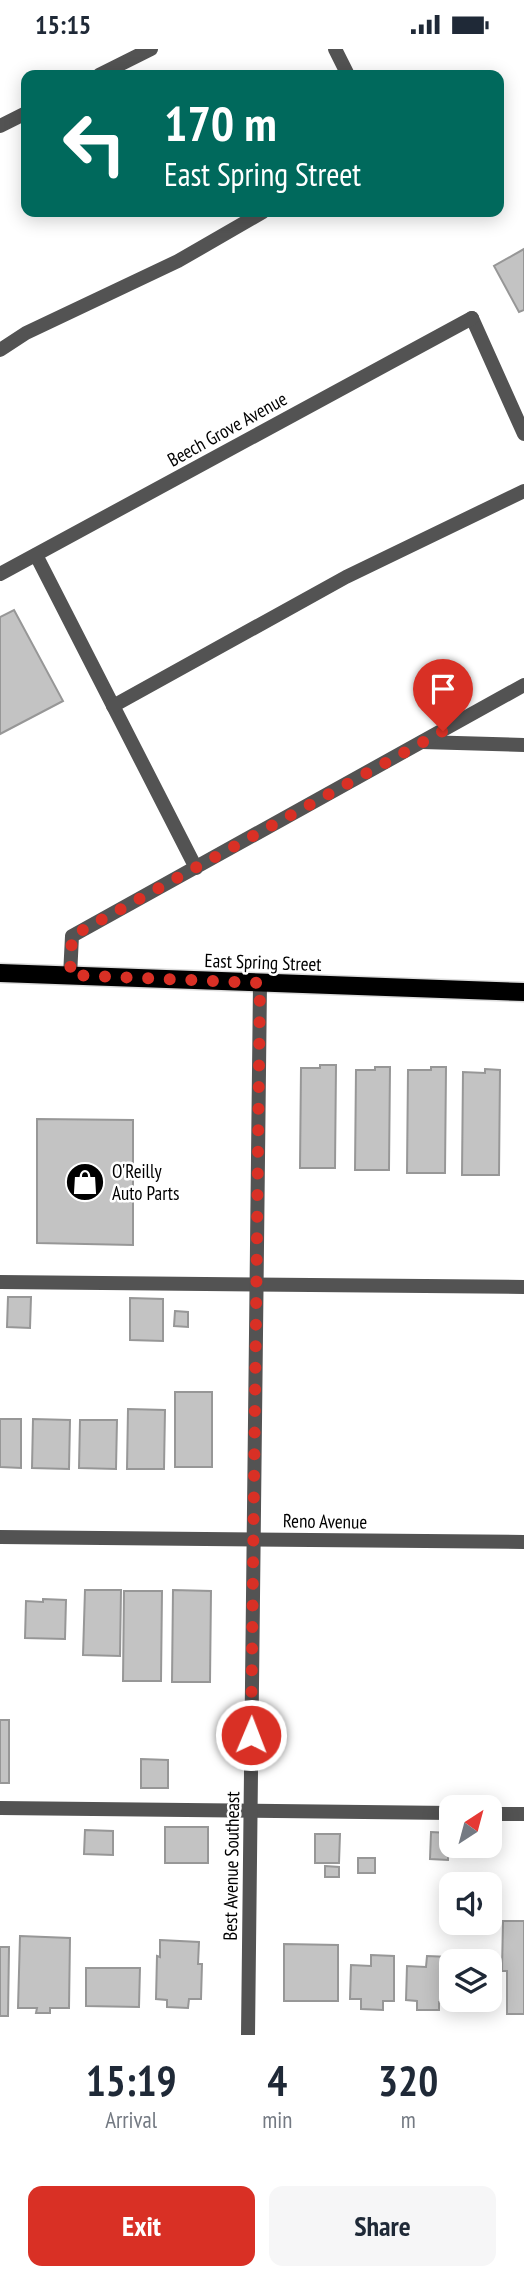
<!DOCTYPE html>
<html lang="en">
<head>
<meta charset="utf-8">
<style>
  :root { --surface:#fff; --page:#f6f6f7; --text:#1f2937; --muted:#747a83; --accent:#d93025 }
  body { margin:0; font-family:"PT Sans Narrow",sans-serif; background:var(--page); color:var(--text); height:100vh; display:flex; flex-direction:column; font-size:26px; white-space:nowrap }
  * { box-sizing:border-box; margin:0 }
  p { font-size:23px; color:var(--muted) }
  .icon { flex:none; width:38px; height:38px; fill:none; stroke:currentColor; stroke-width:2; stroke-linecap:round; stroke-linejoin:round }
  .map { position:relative; height:1986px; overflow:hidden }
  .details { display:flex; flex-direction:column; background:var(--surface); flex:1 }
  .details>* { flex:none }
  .guide { position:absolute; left:21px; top:21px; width:483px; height:147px; border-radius:14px; box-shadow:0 4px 18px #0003; background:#00695c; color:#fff; overflow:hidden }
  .needle { width:46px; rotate:36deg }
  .fabs { position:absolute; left:439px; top:1746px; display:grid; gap:14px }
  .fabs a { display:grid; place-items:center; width:63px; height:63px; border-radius:14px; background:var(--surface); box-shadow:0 4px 18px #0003; font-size:35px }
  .pin { position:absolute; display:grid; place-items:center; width:60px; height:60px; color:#fff; margin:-72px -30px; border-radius:50% 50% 50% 0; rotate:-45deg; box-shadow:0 0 7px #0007 }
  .pin .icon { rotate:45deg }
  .me { position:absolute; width:77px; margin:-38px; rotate:1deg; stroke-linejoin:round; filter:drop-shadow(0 0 5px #0008) }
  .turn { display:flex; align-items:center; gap:24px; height:147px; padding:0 28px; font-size:32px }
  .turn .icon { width:91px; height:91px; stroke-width:2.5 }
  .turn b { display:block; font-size:49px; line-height:60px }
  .eta { display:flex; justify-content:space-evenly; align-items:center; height:119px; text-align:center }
  .eta b { font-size:42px; font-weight:700; line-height:49px }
  .button { display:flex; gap:14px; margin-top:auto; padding:14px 28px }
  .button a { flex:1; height:80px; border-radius:14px; background:var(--accent); color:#fff; font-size:28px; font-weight:700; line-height:80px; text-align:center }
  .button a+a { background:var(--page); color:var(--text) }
  .status { display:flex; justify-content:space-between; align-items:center; height:49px; padding:0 35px; background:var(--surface); direction:ltr }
  .status svg { height:19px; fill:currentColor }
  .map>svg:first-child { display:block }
  .building { fill:#c3c3c3; stroke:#979797; stroke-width:2 }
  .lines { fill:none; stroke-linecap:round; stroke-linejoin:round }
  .primary-casing { stroke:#dbdbdb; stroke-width:21 }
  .service { stroke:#535353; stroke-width:14 }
  .minor { stroke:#535353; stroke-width:14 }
  .primary { stroke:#000; stroke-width:18 }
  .route { stroke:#d93025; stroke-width:12; stroke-dasharray:0 21.6 }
  .labels { text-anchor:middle; stroke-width:5; stroke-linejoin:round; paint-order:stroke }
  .street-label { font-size:19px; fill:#000; stroke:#fff }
  .poi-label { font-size:19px; fill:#000; stroke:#fff; text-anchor:start }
</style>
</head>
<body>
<div class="status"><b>15:15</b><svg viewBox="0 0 49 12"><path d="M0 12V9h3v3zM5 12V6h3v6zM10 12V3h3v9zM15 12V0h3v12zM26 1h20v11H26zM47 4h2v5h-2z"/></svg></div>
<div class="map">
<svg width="524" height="1986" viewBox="0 0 524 1986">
  <rect width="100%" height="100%" fill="#fff"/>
  <g class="building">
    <path d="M524,200V261L519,263L494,217Z"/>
    <path d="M14,561L63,652L0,685V568Z"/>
    <path d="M320,1016H336L335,1119H300L301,1019H320Z"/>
    <path d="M375,1018H390L389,1121H355L356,1021H375Z"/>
    <path d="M431,1018H446L445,1124H407L408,1021H431Z"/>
    <path d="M485,1020L500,1021L499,1126H462L463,1023L485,1024Z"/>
    <path d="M37,1070L133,1071V1196L37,1194Z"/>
    <path d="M8,1248H31L30,1279L7,1278Z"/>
    <path d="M130,1249L163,1250V1292L130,1291Z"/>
    <path d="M175,1262L188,1263V1278L174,1277Z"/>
    <rect x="175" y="1343" width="37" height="75"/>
    <path d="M128,1360L165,1361L164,1420H127Z"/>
    <path d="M0,1370H21V1419L0,1418Z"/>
    <path d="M33,1370L70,1371L69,1420L32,1419Z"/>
    <path d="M80,1371H117L116,1420L79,1419Z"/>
    <path d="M85,1541H121L120,1607L83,1606Z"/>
    <path d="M173,1541L211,1542L210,1633H172Z"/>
    <path d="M124,1542H162L161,1632H123Z"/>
    <path d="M43,1550L66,1551L65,1590L25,1589L26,1552L43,1553Z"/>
    <rect x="0" y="1671" width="9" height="63"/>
    <path d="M141,1710L168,1711V1739H141Z"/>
    <rect x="165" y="1778" width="43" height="36"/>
    <path d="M85,1781L113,1782V1806L84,1805Z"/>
    <path d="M431,1783L449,1784L448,1811L430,1810Z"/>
    <path d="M315,1785H340L339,1814H315Z"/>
    <rect x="358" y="1809" width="17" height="15"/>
    <path d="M325,1817L339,1818V1828H325Z"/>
    <path d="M503,1872H524V1965H507V1922H502Z"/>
    <path d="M20,1887L70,1889L69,1959H50V1964H36L37,1959H18Z"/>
    <path d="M160,1891L199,1893L198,1915H202L201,1950H189L188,1959L167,1958V1951L156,1950L157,1907L160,1908Z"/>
    <path d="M284,1895L338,1896V1952H284Z"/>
    <path d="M0,1898H9L8,1967H0Z"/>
    <path d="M371,1906L394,1907V1952H383V1961L361,1960V1950H350L351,1916L371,1917Z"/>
    <path d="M427,1907L450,1908L449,1954L439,1953V1961H417V1952L406,1951L407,1917L426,1918Z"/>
    <path d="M86,1919H140L139,1958L86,1957Z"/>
  </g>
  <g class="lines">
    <g class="primary-casing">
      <path id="primary" d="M0,924L524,943"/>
    </g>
    <g class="service">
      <path d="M335,0L348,26"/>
      <path d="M472,269L524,385"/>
      <path d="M0,301L26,284L178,212L263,163"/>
      <path d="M36,506L196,819"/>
      <path d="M113,657L346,528L524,442"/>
      <path d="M422,693L524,696"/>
      <path d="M0,1233L524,1238"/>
      <path d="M0,1759L452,1764"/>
      <path d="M490,1765H524"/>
    </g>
    <g class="minor">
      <path d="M99,26L151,0"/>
      <path d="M0,77L26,64"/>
      <path d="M0,525L472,269"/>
      <path d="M70,927L72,887L524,636"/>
      <path d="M0,1488L524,1493"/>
      <path d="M248,1986L260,934"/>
    </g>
    <use href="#primary" class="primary"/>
  </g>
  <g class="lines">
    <path class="route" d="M251,1686L260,934L70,926L72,887L443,682"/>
  </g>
  <defs>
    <g id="shop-disc" transform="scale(2.0125)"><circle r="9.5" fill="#000" stroke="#fff"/><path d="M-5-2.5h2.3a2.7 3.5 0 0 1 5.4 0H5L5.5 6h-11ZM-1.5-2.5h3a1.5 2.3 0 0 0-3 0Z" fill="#fff"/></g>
  </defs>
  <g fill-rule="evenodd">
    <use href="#shop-disc" x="85" y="1133"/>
  </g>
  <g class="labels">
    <g class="street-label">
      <text transform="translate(227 380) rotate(-29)" y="7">Beech Grove Avenue</text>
      <text transform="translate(263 913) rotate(2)" y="7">East Spring Street</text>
      <text transform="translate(325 1472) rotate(1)" y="7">Reno Avenue</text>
      <text transform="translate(231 1817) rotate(-89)" y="7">Best Avenue Southeast</text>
    </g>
    <g class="poi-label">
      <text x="112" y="1129">O'Reilly<tspan x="112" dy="22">Auto Parts</tspan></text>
    </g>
  </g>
</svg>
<div class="fabs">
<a><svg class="needle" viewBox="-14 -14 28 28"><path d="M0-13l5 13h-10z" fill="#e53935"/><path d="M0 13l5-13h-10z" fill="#747a83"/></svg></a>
<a><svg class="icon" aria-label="sound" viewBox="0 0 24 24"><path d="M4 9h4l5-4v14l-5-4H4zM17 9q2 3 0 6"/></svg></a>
<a><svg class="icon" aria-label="layers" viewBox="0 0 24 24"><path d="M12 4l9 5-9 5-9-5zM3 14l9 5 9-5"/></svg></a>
</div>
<div class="pin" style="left:443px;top:682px;background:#d93025"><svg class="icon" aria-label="arrive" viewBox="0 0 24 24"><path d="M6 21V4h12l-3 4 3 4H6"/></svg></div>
<svg class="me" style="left:251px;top:1686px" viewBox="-20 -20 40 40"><circle r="17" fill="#d93025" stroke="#fff" stroke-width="3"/><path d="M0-11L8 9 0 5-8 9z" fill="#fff"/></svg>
<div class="guide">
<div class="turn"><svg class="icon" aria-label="left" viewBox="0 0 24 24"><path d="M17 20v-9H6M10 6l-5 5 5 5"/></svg><div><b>170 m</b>East Spring Street</div></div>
</div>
</div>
<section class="details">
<div class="eta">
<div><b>15:19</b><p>Arrival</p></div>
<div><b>4</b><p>min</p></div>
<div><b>320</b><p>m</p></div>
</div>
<div class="button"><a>Exit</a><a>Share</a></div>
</section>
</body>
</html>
